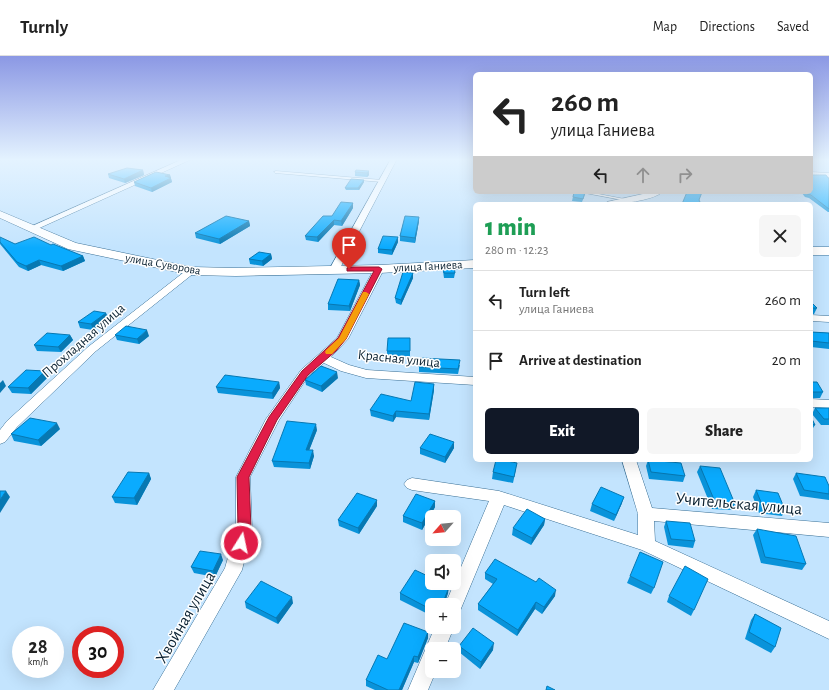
<!DOCTYPE html>
<html lang="en">
<head>
<meta charset="utf-8">
<style>
  :root { --surface:#fff; --page:#f6f6f6; --text:#222; --muted:#767676; --line:#e0e0e0; --accent:#111827 }
  body { margin:0; font-family:"Alegreya Sans",sans-serif; background:var(--page); color:var(--text); height:100vh; display:flex; flex-direction:column; font-size:15px; white-space:nowrap }
  * { box-sizing:border-box; margin:0 }
  p { font-size:13px; color:var(--muted) }
  .icon { flex:none; width:22px; height:22px; fill:none; stroke:currentColor; stroke-width:2; stroke-linecap:round; stroke-linejoin:round }
  .map { position:relative; flex:1; overflow:hidden }
  .sheet { position:absolute; left:473px; top:146px; width:340px; height:260px; display:flex; flex-direction:column; background:var(--surface); border-radius:6px; box-shadow:0 4px 16px #0002 }
  .sheet>* { flex:none }
  .banner { position:absolute; left:473px; top:16px; width:340px; height:122px; border-radius:6px; box-shadow:0 4px 16px #0002; background:#fff; color:var(--text); overflow:hidden }
  .needle { width:26px; rotate:243deg }
  .tools { position:absolute; left:425px; top:454px; display:grid; gap:8px }
  .tools a { display:grid; place-items:center; width:36px; height:36px; border-radius:6px; background:var(--surface); box-shadow:0 4px 16px #0002; font-size:20px }
  .speed { position:absolute; left:12px; top:570px; display:flex; gap:8px; font-size:20px; font-weight:700; text-align:center }
  .speed>* { display:grid; place-content:center; width:52px; height:52px; border-radius:50%; background:var(--surface); box-shadow:0 4px 16px #0002; line-height:1 }
  .speed small { font-size:10px; font-weight:400 }
  .speed .limit { border:6px solid #d22; background:#fff; color:#111 }
  .pin { position:absolute; display:grid; place-items:center; width:34px; height:34px; color:#fff; margin:-41px -17px; border-radius:50% 50% 50% 0; rotate:-45deg; box-shadow:0 0 4px #0007 }
  .pin .icon { rotate:45deg }
  .me { position:absolute; width:44px; margin:-22px; rotate:10deg; stroke-linejoin:round; filter:drop-shadow(0 0 3px #0008) }
  .turn { display:flex; align-items:center; gap:14px; height:84px; padding:0 12px; font-size:18px }
  .turn .icon { width:52px; height:52px; stroke-width:2.5 }
  .turn b { display:block; font-size:28px; line-height:34px }
  .lanes { display:flex; align-items:center; height:38px; padding:0 12px; background:#0003; justify-content:center; gap:20px; direction:ltr }
  .lanes .off { opacity:.35 }
  .round { display:grid; place-items:center; flex:none; width:42px; height:42px; border-radius:6px; background:var(--page) }
  .head { display:flex; align-items:center; justify-content:space-between; height:68px; padding:0 12px }
  h1 { font-size:24px; font-weight:800; line-height:30px; color:#1e9e55 }
  .cta { display:flex; gap:8px; margin-top:auto; padding:8px 12px }
  .cta a { flex:1; height:46px; border-radius:6px; background:var(--accent); color:#fff; font-size:16px; font-weight:800; line-height:46px; text-align:center }
  .cta a+a { background:var(--page); color:var(--text) }
  ul { padding:0; list-style:none }
  li { display:flex; align-items:center; gap:12px; height:60px; padding:0 12px; border-top:1px solid var(--line) }
  li div { flex:1 }
  li b { display:block; font-size:15px }
  li em { font-style:normal }
  header { display:flex; align-items:center; gap:24px; box-sizing:border-box; height:56px; padding:0 20px; background:var(--surface); border-bottom:1px solid var(--line) }
  header strong { font-size:19px }
  nav { display:flex; gap:22px; margin-inline-start:auto; font-size:14px }
  .map>svg:first-child { display:block }
  .lines { fill:none; stroke-linecap:round; stroke-linejoin:round }
  .service-casing { stroke:#3a7096; stroke-width:1 }
  .minor-casing { stroke:#3a7096; stroke-width:1 }
  .secondary-casing { stroke:#3a7096; stroke-width:1 }
  .service { fill:#fff; fill-rule:evenodd }
  .minor { fill:#fff; fill-rule:evenodd }
  .secondary { fill:#fff; fill-rule:evenodd }
  .wall { fill:#0993da }
  .shaded-wall { fill:#0778b2 }
  .building { fill:#0aabfe; stroke:#0778b2 }
  .route { fill:#e11d48; stroke:#92132f }
  .slow { fill:#f59e0b }
  .labels { text-anchor:middle; stroke-width:3; stroke-linejoin:round; paint-order:stroke }
  .far-street-label { font-size:12px; fill:#0c2333; stroke:#fff }
  .street-label { font-size:14px; fill:#0c2333; stroke:#fff }
  .near-street-label { font-size:17px; fill:#0c2333; stroke:#fff }
</style>
</head>
<body>
<header>
<strong>Turnly</strong>
<nav><a>Map</a><a>Directions</a><a>Saved</a></nav>
</header>
<div class="map">
<svg width="829" height="634" viewBox="0 0 829 634">
  <rect width="100%" height="100%" fill="#c3e4fe"/>
  <g class="lines">
    <g class="service-casing">
      <g id="service">
        <path d="M276,115L382,124L384,125L382,126L275,117L274,116Z"/>
        <path d="M580,136H588L630,144L628,145Z"/>
      </g>
    </g>
    <g class="minor-casing">
      <g id="minor">
        <path d="M183,103H192L35,174H29L28,172Z"/>
        <path d="M391,103H397L339,214L337,216H331L329,214Z"/>
        <path d="M811,116L829,117V121L811,120Z"/>
        <path d="M652,136H663C651,145 621,148 606,148L607,146Z"/>
        <path d="M379,210L384,213L348,283L331,301L349,309L367,314L475,321V329L366,322L341,315L324,307L309,319L279,364L250,421L252,473L242,514L174,634H153L225,512L236,473V421L266,363L301,314L337,282L374,213Z"/>
        <path d="M191,212L196,215L194,217L96,295L17,371L5,386L0,388V374L7,365L88,291L188,213Z"/>
        <path d="M811,259L829,260V266L811,265Z"/>
        <path d="M811,343L829,344V352L811,351Z"/>
        <path d="M622,404H636L652,452L829,467V481L654,465L655,485L829,565V583L642,494L504,449L460,555L454,557V549H445L489,445L412,434L407,432L404,428L407,424L412,422L499,435L638,479V458Z"/>
        <path d="M454,570V571L445,593H432V615H436L428,634H408L435,571Z"/>
      </g>
    </g>
    <g class="secondary-casing">
      <g id="secondary">
        <path d="M0,155L76,187L191,211L236,212L379,209L475,204V212L379,217L236,220L191,219L68,193L0,162Z"/>
        <rect x="811" y="191" width="18" height="8"/>
      </g>
    </g>
    <use href="#service" class="service"/>
    <use href="#minor" class="minor"/>
    <use href="#secondary" class="secondary"/>
  </g>
  <g class="wall">
    <path d="M143,114L144,119L125,127L109,122L108,118Z"/>
    <path d="M369,115V119L367,121L355,120V116Z"/>
    <path d="M170,119L172,126L152,136L135,130L134,126Z"/>
    <path d="M812,119L829,123V156H828L809,142L805,141L801,136H811Z"/>
    <path d="M364,124V126L359,134H346L345,132Z"/>
    <path d="M497,136H514L513,138Z"/>
    <path d="M574,136H586L582,146L572,145Z"/>
    <path d="M353,152L342,170L334,169L318,186L306,184L305,180L332,160Z"/>
    <path d="M419,161V165L415,187L400,185V180Z"/>
    <path d="M249,165L250,170L220,188L196,182L195,177Z"/>
    <path d="M0,181L15,188L51,189L83,200L85,205L63,215L41,209L28,215L19,211L0,188Z"/>
    <path d="M398,181V186L392,199L378,197V193Z"/>
    <path d="M271,198L272,203L263,210L250,208L249,203Z"/>
    <path d="M443,210L455,217L454,222H444L443,215Z"/>
    <path d="M413,217V222L401,249L396,247L395,242Z"/>
    <path d="M359,224L360,229L350,255L328,254V248Z"/>
    <path d="M811,246L817,252L814,258H811Z"/>
    <path d="M106,257L108,262L93,274L80,272L78,266Z"/>
    <path d="M811,276L829,277V293L811,291Z"/>
    <path d="M70,279L73,284L61,296L37,295L34,289Z"/>
    <path d="M115,279L149,280L139,288L117,284Z"/>
    <path d="M410,282V300H387V295Z"/>
    <path d="M460,309L458,318L419,316V311Z"/>
    <path d="M45,315L48,321L31,338L12,337L8,331Z"/>
    <path d="M338,322L322,336L306,329L305,324Z"/>
    <path d="M279,326L280,332L273,343L218,337L216,331Z"/>
    <path d="M811,326L823,336L820,342H811Z"/>
    <path d="M434,328V334L429,364L396,361L393,366L371,360L370,354L411,345Z"/>
    <path d="M815,352H829V369H821L812,358Z"/>
    <path d="M811,361L815,369L811,375Z"/>
    <path d="M60,373L41,390L14,385L11,378Z"/>
    <path d="M317,374L309,394L314,400L310,413L274,411L272,405Z"/>
    <path d="M420,392H454L445,407L420,398Z"/>
    <path d="M648,404L685,420L683,426L649,423L646,410Z"/>
    <path d="M700,410L735,448L732,454L712,453L697,416Z"/>
    <path d="M516,413L513,427L492,423L493,416Z"/>
    <path d="M149,417L151,423L137,449L115,447L112,441Z"/>
    <path d="M796,417L829,430V444L800,440L793,423Z"/>
    <path d="M756,434L785,454L782,460L759,457L753,441Z"/>
    <path d="M435,445V451L422,474L403,466V460Z"/>
    <path d="M622,447L614,465L590,455L592,448Z"/>
    <path d="M377,450L359,478L339,470L338,464Z"/>
    <path d="M545,463L544,469L531,489L512,479L513,472Z"/>
    <path d="M666,465L695,485L693,492L668,489L664,471Z"/>
    <path d="M757,473L806,508L802,514L761,507L753,479Z"/>
    <path d="M223,504L215,521L194,517L191,511Z"/>
    <path d="M485,517L555,540L542,558L535,553L517,580L478,554V548L493,528L485,523Z"/>
    <path d="M630,520L654,532L651,538L627,527Z"/>
    <path d="M400,537H448L444,549H432V560L400,544Z"/>
    <path d="M669,540L694,554L691,560L667,546Z"/>
    <path d="M245,546L293,547L278,568L246,552Z"/>
    <path d="M755,558L775,591L771,597L745,583L751,564Z"/>
    <path d="M428,576V582L418,607L414,606L402,634H375L366,630V624L387,603Z"/>
    <path d="M459,590L493,594L480,613L459,596Z"/>
  </g>
  <g class="shaded-wall">
    <path d="M143,114L144,119L125,127L124,123Z"/>
    <path d="M369,115V119L367,121V117Z"/>
    <path d="M170,119L172,126L152,136L151,132L165,120Z"/>
    <path d="M364,124V126L359,134L358,132Z"/>
    <path d="M353,147V152L342,170L341,165Z"/>
    <path d="M419,161V165L415,187V182Z"/>
    <path d="M334,164V169L318,186L317,181Z"/>
    <path d="M249,165L250,170L220,188L219,183Z"/>
    <path d="M398,181V186L392,199V194Z"/>
    <path d="M271,198L272,203L263,210L262,205Z"/>
    <path d="M83,200L85,205L63,215L61,210Z"/>
    <path d="M39,204L41,209L28,215L26,210Z"/>
    <path d="M413,217V222L401,249V244Z"/>
    <path d="M359,224L360,229L350,255L349,250Z"/>
    <path d="M106,257L108,262L93,274L91,268Z"/>
    <path d="M147,274L149,280L139,288L137,283Z"/>
    <path d="M70,279L73,284L61,296L58,291Z"/>
    <path d="M45,315L48,321L31,338L28,332Z"/>
    <path d="M337,316L338,322L322,336L321,330Z"/>
    <path d="M3,324L6,330L0,337V327Z"/>
    <path d="M279,326L280,332L273,343L272,337Z"/>
    <path d="M434,328V334L429,364V358Z"/>
    <path d="M396,355V361L393,366V360Z"/>
    <path d="M57,367L60,373L41,390L38,384Z"/>
    <path d="M316,368L317,374L307,400L306,394Z"/>
    <path d="M454,386V392L445,407V401Z"/>
    <path d="M313,394L314,400L310,413L309,407Z"/>
    <path d="M149,417L151,423L137,449L134,442Z"/>
    <path d="M6,435L10,441L0,457V444Z"/>
    <path d="M624,441L622,447L614,465L616,459Z"/>
    <path d="M377,444V450L359,478L358,472Z"/>
    <path d="M435,445V451L422,474V467Z"/>
    <path d="M545,463L544,469L531,489L532,482Z"/>
    <path d="M221,498L223,504L215,521L213,515Z"/>
    <path d="M449,531L448,537L444,549H441Z"/>
    <path d="M556,534L555,540L542,558L544,551Z"/>
    <path d="M292,541L293,547L278,568L276,562Z"/>
    <path d="M536,546L535,553L517,580L518,574Z"/>
    <path d="M428,576V582L418,607V601Z"/>
    <path d="M494,587L493,594L480,613L481,606Z"/>
    <path d="M414,600V606L402,634H399Z"/>
  </g>
  <g class="building">
    <path d="M127,112L143,114L124,123L108,118Z"/>
    <path d="M356,114L369,115L367,117L355,116Z"/>
    <path d="M156,116L170,119L165,120L171,122L151,132L134,126Z"/>
    <path d="M811,117L812,119H826L829,123V153L811,139L807,138L805,136H811Z"/>
    <path d="M351,123L364,124L358,132H345Z"/>
    <path d="M574,136H585L583,143L573,141Z"/>
    <path d="M687,136H702L699,144L701,148H682Z"/>
    <path d="M341,146L353,147L341,165L334,164L317,181L305,180L323,160H332Z"/>
    <path d="M226,160L249,165L219,183L195,177Z"/>
    <path d="M405,160L419,161L415,182L400,180Z"/>
    <path d="M383,180L398,181L392,194L378,193Z"/>
    <path d="M0,181L15,188L34,181L51,189L53,188L83,200L61,210L39,204L26,210L17,206L0,186Z"/>
    <path d="M259,196L271,198L262,205L249,203Z"/>
    <path d="M443,210H454L455,217H444Z"/>
    <path d="M403,216L413,217L401,244L395,242Z"/>
    <path d="M338,223L359,224L349,250L328,248Z"/>
    <path d="M811,246L817,252H811Z"/>
    <path d="M94,255L106,257L91,268L78,266Z"/>
    <path d="M126,270L147,274L137,283L115,279Z"/>
    <path d="M811,276L829,277V287L811,285Z"/>
    <path d="M47,277L70,279L58,291L34,289Z"/>
    <path d="M388,282H410V295H387Z"/>
    <path d="M420,302L460,304L458,313L419,311Z"/>
    <path d="M321,310L337,316L321,330L305,324Z"/>
    <path d="M26,314L45,315L28,332L8,331Z"/>
    <path d="M225,319L279,326L272,337L216,331Z"/>
    <path d="M415,326L434,328L429,358L396,355L393,360L370,354L381,338L411,345Z"/>
    <path d="M811,326H817L823,336H811Z"/>
    <path d="M815,352H829V363H824Z"/>
    <path d="M811,361L815,369L811,368Z"/>
    <path d="M30,362L57,367L38,384L11,378Z"/>
    <path d="M287,365L316,368L306,394H313L309,407L272,405Z"/>
    <path d="M430,378L454,386L445,401L420,392Z"/>
    <path d="M496,404H502L517,407L514,421L493,416Z"/>
    <path d="M648,404L681,407L685,420L651,416Z"/>
    <path d="M700,410L720,412L735,448L715,446Z"/>
    <path d="M128,416L149,417L134,442L112,441Z"/>
    <path d="M796,417L825,421L829,430V438L804,434Z"/>
    <path d="M601,431L624,441L616,459L592,448Z"/>
    <path d="M756,434L778,437L785,454L763,451Z"/>
    <path d="M0,435H6L0,444Z"/>
    <path d="M357,437L377,444L358,472L338,464Z"/>
    <path d="M416,438L435,445L422,467L403,460Z"/>
    <path d="M527,453L545,463L532,482L513,472Z"/>
    <path d="M666,465L690,467L695,485L671,483Z"/>
    <path d="M757,473L796,480L806,508L765,501Z"/>
    <path d="M200,495L221,498L213,515L191,511Z"/>
    <path d="M640,496L663,506L654,532L630,520Z"/>
    <path d="M495,503L536,526L539,522L556,534L544,551L536,546L518,574L478,548L497,523L485,517Z"/>
    <path d="M685,510L708,523L694,554L669,540Z"/>
    <path d="M415,514L432,522V527H442L449,531L444,544L441,549H432V554L400,537Z"/>
    <path d="M261,525L292,541L276,562L245,546Z"/>
    <path d="M755,558L781,572L775,591L749,576Z"/>
    <path d="M404,567L428,576L418,601L414,600L399,634H388L366,624L378,599L387,603Z"/>
    <path d="M473,572L494,587L481,606L459,590Z"/>
    <path d="M547,630L555,634H546Z"/>
  </g>
  <linearGradient id="sky" x2="0" y2="1"><stop stop-color="#8b98e4"/><stop offset="0.54" stop-color="#e4f3ff"/><stop offset="1" stop-color="#e4f3ff" stop-opacity="0"/></linearGradient>
  <rect width="829" height="192" fill="url(#sky)"/>
  <path class="route" d="M349,211H379L382,213L346,283L336,295L308,319L277,364L249,421L251,473L245,491L241,492L236,491L235,487L238,473L237,421L269,361L302,315L338,282L374,215H347V212Z"/>
  <path class="slow" d="M363,236H366L369,238L346,283L332,298H326L325,296L326,294L339,282Z"/>
  <g class="labels">
    <g class="far-street-label">
      <text transform="translate(163 208) rotate(10)" y="4">улица Суворова</text>
      <text transform="translate(428 210) rotate(-3)" y="4">улица Ганиева</text>
    </g>
    <g class="street-label">
      <text transform="translate(83 284) rotate(-41)" y="5">Прохладная улица</text>
      <text transform="translate(399 302) rotate(6)" y="5">Красная улица</text>
    </g>
    <g class="near-street-label">
      <text transform="translate(739 447) rotate(5)" y="6">Учительская улица</text>
      <text transform="translate(185 561) rotate(-60)" y="6">Хвойная улица</text>
    </g>
  </g>
</svg>
<div class="tools">
<a><svg class="needle" viewBox="-14 -14 28 28"><path d="M0-13l5 13h-10z" fill="#e53935"/><path d="M0 13l5-13h-10z" fill="#767676"/></svg></a>
<a><svg class="icon" aria-label="sound" viewBox="0 0 24 24"><path d="M4 9h4l5-4v14l-5-4H4zM17 9q2 3 0 6"/></svg></a>
<a>+</a>
<a>−</a>
</div>
<div class="speed"><div>28<small>km/h</small></div><div class="limit">30</div></div>
<div class="pin" style="left:349px;top:213px;background:#d93025"><svg class="icon" aria-label="arrive" viewBox="0 0 24 24"><path d="M6 21V4h12l-3 4 3 4H6"/></svg></div>
<svg class="me" style="left:241px;top:487px" viewBox="-20 -20 40 40"><circle r="17" fill="#e11d48" stroke="#fff" stroke-width="3"/><path d="M0-11L8 9 0 5-8 9z" fill="#fff"/></svg>
<div class="banner">
<div class="turn"><svg class="icon" aria-label="left" viewBox="0 0 24 24"><path d="M17 20v-9H6M10 6l-5 5 5 5"/></svg><div><b>260 m</b>улица Ганиева</div></div>
<div class="lanes"><svg class="icon" aria-label="left" viewBox="0 0 24 24"><path d="M17 20v-9H6M10 6l-5 5 5 5"/></svg><svg class="icon off" aria-label="ahead" viewBox="0 0 24 24"><path d="M12 20V5M6 11l6-6 6 6"/></svg><svg class="icon off" aria-label="right" viewBox="0 0 24 24"><path d="M7 20v-9h11M14 6l5 5-5 5"/></svg></div>
</div>
<section class="sheet">
<div class="head"><div><h1>1 min</h1><p>280 m · 12:23</p></div><a class="round"><svg class="icon" aria-label="close" viewBox="0 0 24 24"><path d="M6 6l12 12M18 6L6 18"/></svg></a></div>
<ul>
<li><svg class="icon" aria-label="left" viewBox="0 0 24 24"><path d="M17 20v-9H6M10 6l-5 5 5 5"/></svg><div><b>Turn left</b><p>улица Ганиева</p></div><em>260 m</em></li>
<li><svg class="icon" aria-label="arrive" viewBox="0 0 24 24"><path d="M6 21V4h12l-3 4 3 4H6"/></svg><div><b>Arrive at destination</b></div><em>20 m</em></li>
</ul>
<div class="cta"><a>Exit</a><a>Share</a></div>
</section>
</div>
</body>
</html>
